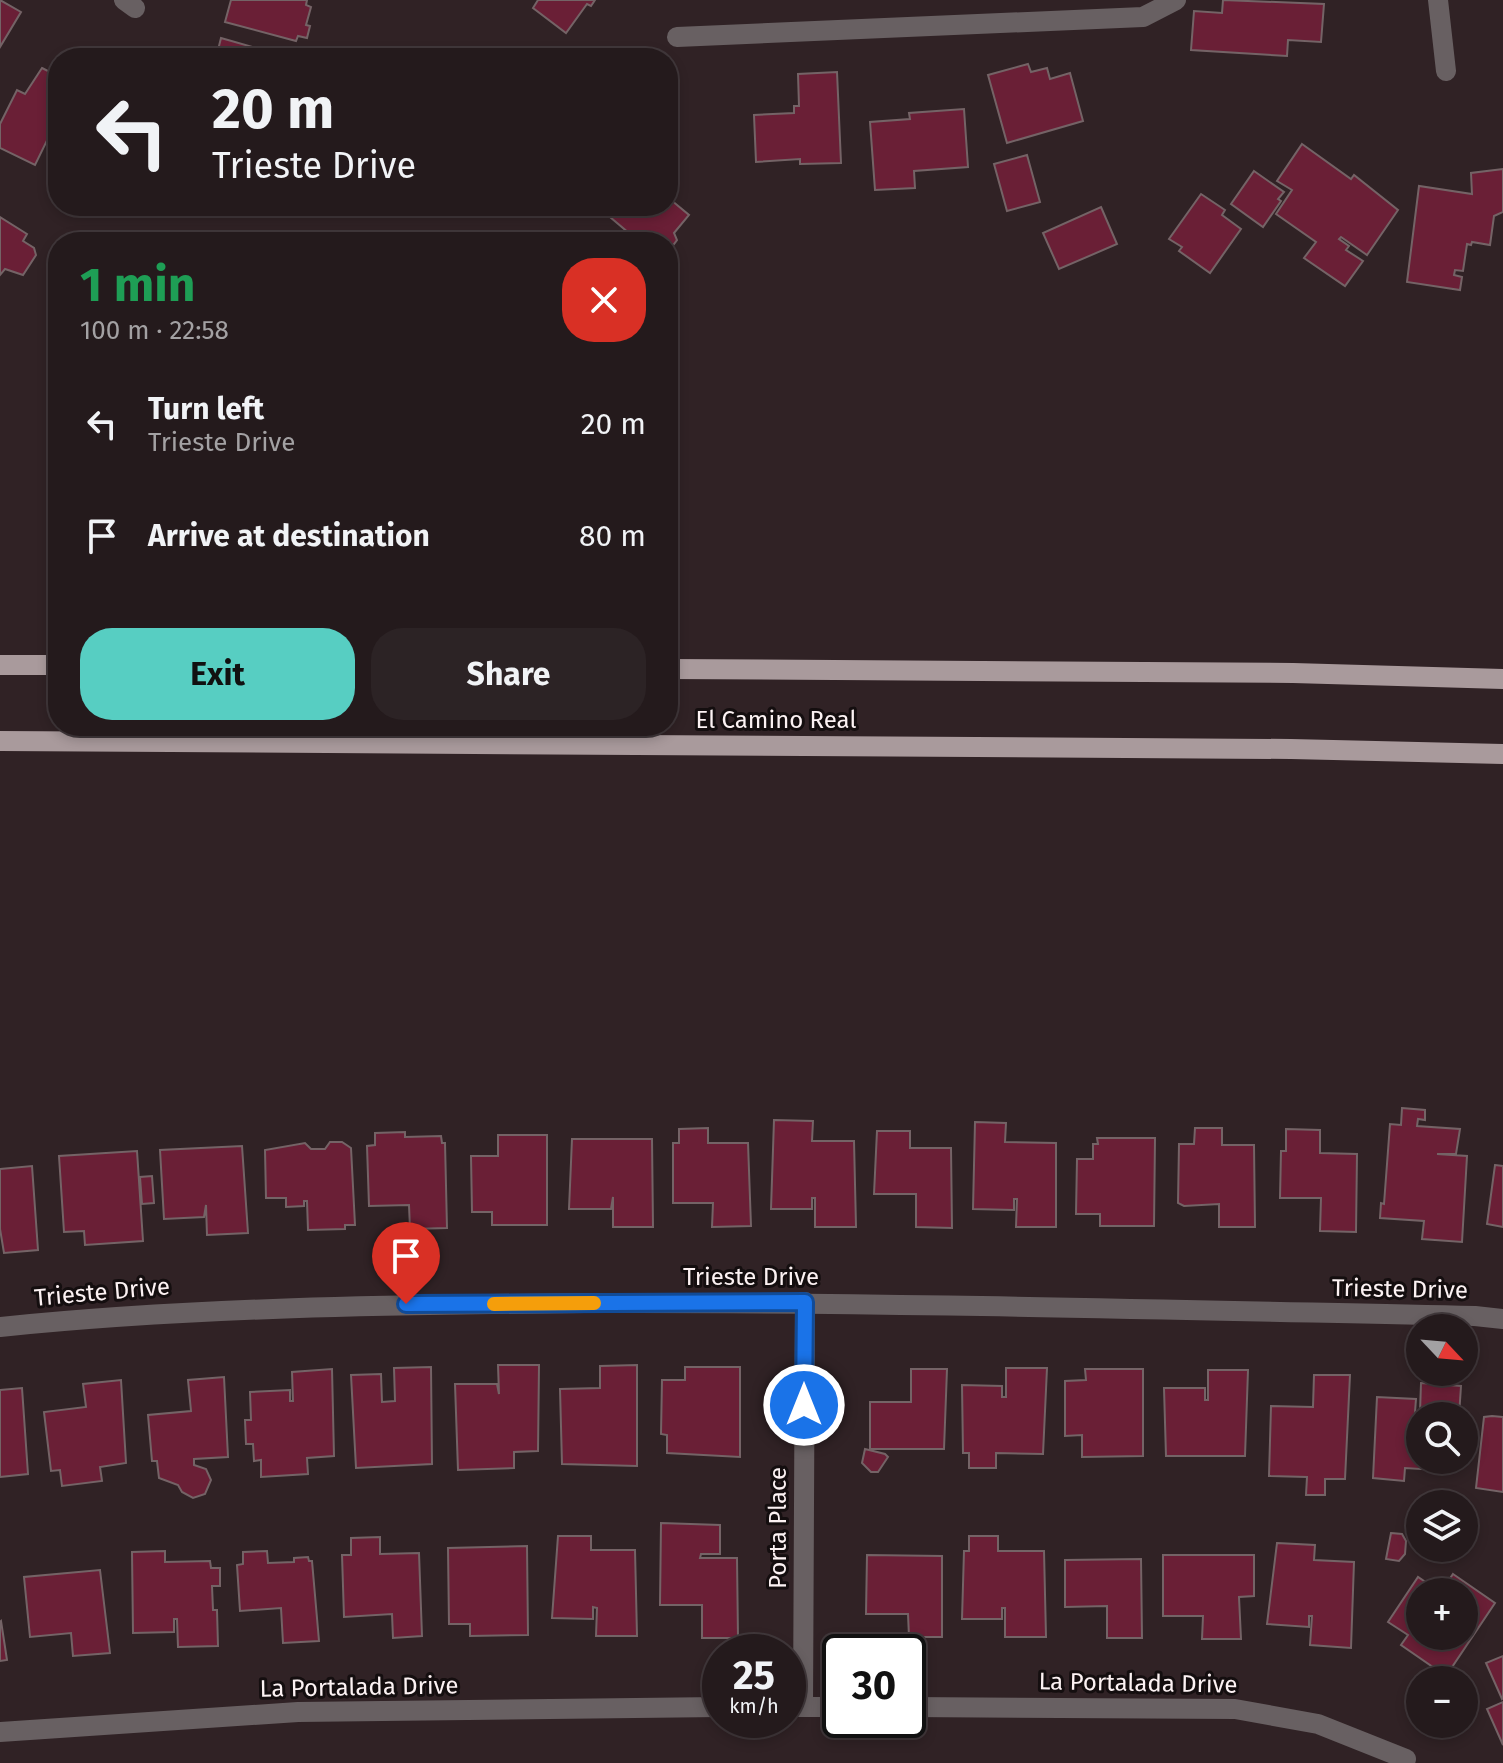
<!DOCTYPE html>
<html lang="en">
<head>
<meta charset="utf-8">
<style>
  :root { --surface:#241a1c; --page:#2c2325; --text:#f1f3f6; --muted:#a3a1a3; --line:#41383b; --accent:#57cec2 }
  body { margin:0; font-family:"Fira Sans",sans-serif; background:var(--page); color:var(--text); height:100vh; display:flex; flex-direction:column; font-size:30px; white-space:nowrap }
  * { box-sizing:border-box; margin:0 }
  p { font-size:26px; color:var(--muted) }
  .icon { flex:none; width:44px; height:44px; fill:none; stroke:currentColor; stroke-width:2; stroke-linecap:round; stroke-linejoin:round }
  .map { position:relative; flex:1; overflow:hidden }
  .sheet { position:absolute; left:48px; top:232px; width:630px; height:504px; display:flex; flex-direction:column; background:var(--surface); border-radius:32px; box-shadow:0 4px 12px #0003,0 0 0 2px var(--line) }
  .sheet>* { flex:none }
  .hud { position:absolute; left:48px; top:48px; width:630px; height:168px; border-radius:32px; box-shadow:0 4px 12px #0003,0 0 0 2px var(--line); background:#241a1c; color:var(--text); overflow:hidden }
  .needle { width:52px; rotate:116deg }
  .tools { position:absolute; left:1406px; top:1314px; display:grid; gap:16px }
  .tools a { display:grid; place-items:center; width:72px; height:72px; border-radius:50%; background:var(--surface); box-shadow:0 4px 12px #0003,0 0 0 2px var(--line); font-size:40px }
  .speed { position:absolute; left:702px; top:1634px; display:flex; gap:16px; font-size:40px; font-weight:700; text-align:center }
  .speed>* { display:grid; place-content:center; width:104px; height:104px; border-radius:50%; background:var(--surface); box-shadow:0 4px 12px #0003,0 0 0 2px var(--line); line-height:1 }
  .speed small { font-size:20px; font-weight:400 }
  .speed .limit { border:4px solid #111; border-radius:12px; background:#fff; color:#111 }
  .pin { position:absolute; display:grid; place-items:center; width:68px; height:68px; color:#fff; margin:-82px -34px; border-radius:50% 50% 50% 0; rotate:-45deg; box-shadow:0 0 8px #0007 }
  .pin .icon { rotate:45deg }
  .me { position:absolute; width:88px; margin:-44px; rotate:0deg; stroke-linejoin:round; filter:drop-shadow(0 0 6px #0008) }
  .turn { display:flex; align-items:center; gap:28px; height:168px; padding:0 32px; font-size:36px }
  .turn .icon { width:104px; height:104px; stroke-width:2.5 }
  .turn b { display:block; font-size:56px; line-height:68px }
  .round { display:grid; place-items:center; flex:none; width:84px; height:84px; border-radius:32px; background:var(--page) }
  .summary { display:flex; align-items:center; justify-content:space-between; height:136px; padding:0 32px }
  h1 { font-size:48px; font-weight:700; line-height:60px; color:#1e9e55 }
  .cta { display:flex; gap:16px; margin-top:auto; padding:16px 32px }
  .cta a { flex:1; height:92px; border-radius:32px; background:var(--accent); color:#111; font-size:32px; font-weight:700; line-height:92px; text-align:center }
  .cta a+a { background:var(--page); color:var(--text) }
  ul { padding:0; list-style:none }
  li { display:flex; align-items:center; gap:24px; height:112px; padding:0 32px }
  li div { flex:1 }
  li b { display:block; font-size:30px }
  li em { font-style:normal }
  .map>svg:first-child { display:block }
  .building { fill:#6a1f36; stroke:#746366; stroke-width:2 }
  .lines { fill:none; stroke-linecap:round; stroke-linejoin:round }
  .minor { stroke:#686062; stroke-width:20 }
  .major { stroke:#a99a9c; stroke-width:20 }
  .route-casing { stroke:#114b97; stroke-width:20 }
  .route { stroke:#1a73e8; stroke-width:14 }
  .slow { stroke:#f59e0b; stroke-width:14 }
  .labels { text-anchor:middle; stroke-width:6; stroke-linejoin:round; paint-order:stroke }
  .street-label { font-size:24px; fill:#fcf2f3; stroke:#140e0f }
</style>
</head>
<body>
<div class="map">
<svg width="1503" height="1763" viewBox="0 0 1503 1763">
  <rect width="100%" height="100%" fill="#302225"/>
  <g class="building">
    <path d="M0,0L21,12L0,47Z"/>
    <path d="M231,0H307L306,5L311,7L306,25L310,26L307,38L298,36L296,41L225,22Z"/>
    <path d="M538,0H595L591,6L587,4L566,33L533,8Z"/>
    <path d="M1223,0L1324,4L1321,42L1288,40L1287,56L1191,50L1194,11L1222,13Z"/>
    <path d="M221,38L277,54L276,58H216Z"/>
    <path d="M1028,64L1031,72L1047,68L1050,79L1070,73L1083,121L1007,143L988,75Z"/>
    <path d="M42,68L58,76V118L35,165L0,148V124L17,90L25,94Z"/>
    <path d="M837,72L841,163L800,164V159L756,162L754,115L794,113V106H799L798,74Z"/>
    <path d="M964,109L968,167L914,171L915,188L875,190L870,122L910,119L909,113Z"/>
    <path d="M1302,144L1351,179L1354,175L1398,210L1367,255L1341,237L1339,239L1349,246L1346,250L1363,261L1345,286L1304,258L1316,242L1276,214L1292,190L1277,181Z"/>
    <path d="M1027,155L1040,202L1007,211L994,164Z"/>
    <path d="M1503,169V212L1494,216L1490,245L1472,242L1471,245L1467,244L1463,271L1455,270L1454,275L1462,277L1460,290L1407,282L1419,186L1472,194L1471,173Z"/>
    <path d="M1254,171L1284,192L1278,199L1281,201L1263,227L1231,204Z"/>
    <path d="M668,190L675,196L671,200L689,215L674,233L677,240L668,252V242H624L630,234L597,206H668Z"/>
    <path d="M1201,194L1225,210L1222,215L1241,229L1210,273L1179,251L1182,247L1169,239Z"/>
    <path d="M1101,207L1117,244L1059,269L1043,233Z"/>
    <path d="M0,217L27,234L23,241L34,248L36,255L23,275L5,269L0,275Z"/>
    <path d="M1402,1108L1425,1110V1120L1418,1119L1417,1126L1460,1129L1456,1154H1437L1467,1156L1462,1242L1422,1239L1424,1221L1380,1218L1381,1203L1384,1204L1390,1124L1401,1125Z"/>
    <path d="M774,1120L813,1121L812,1141H854L856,1227H815V1198H812V1209H771Z"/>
    <path d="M975,1122L1006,1123L1005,1142L1056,1143V1227H1016L1017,1199H1014V1210L973,1209Z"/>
    <path d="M708,1128V1143H748L751,1226L712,1227L713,1203H673V1143H679V1129Z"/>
    <path d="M1195,1128H1222V1145H1254L1255,1227H1219V1204L1184,1206L1178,1203L1179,1144H1194Z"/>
    <path d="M1286,1129L1320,1130V1153L1357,1154L1356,1232L1320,1231L1321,1198H1280L1281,1151H1286Z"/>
    <path d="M877,1131H910V1148H951L952,1228L916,1227V1194H874Z"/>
    <path d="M405,1132V1137L441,1136L442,1143H445L447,1228L410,1229L409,1205L369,1206L367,1146L375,1145V1133Z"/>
    <path d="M498,1135H547V1225H492V1212H472L471,1156H498Z"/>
    <path d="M1097,1138H1155L1154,1226H1100V1214H1076L1077,1159H1093V1144H1098Z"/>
    <path d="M572,1139H652L653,1227H613V1197L611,1209H569Z"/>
    <path d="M330,1142H342L351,1148L355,1225H345V1229L308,1230L307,1201H304V1206L286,1207V1198H266L265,1150L305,1143L311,1149H325Z"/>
    <path d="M242,1146L248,1233L207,1235L206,1205L204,1217L164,1219L160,1150Z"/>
    <path d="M137,1151L143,1241L85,1245L84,1231L64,1232L59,1156Z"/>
    <path d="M1495,1165L1503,1166V1227L1487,1224Z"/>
    <path d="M32,1166L38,1250L4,1253L0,1229V1169Z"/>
    <path d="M152,1176L154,1203L142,1204L140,1177Z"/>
    <path d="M498,1365H539L538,1451L514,1452V1468L458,1470L455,1384H497L499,1394Z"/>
    <path d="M637,1365V1466L562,1464L560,1389L600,1388V1366Z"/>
    <path d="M431,1367L432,1464L356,1468L351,1375L381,1374L382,1402L395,1401L394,1368Z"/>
    <path d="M685,1367H740V1457L667,1453V1435L661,1434L662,1380H685Z"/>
    <path d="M1006,1368H1047L1043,1454L996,1453V1468H969V1453H963L962,1385L1002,1386V1397H1006Z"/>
    <path d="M332,1369L334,1456L307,1458L308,1474L261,1477V1460L254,1461L253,1444H246L245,1420H251L250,1392L290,1390V1401H293L292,1372Z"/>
    <path d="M911,1369H947L944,1449H870V1402H911Z"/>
    <path d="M1085,1369H1143V1456L1082,1457V1435L1065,1436V1381L1086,1380Z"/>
    <path d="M1208,1370H1248L1245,1456H1166L1164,1388H1205V1400H1208Z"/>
    <path d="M1314,1375H1350L1345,1479H1325V1495H1306L1307,1477L1269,1476L1271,1406L1313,1407Z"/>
    <path d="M224,1377L228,1457L194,1459V1465L206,1469L211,1480L205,1494L193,1498L182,1492L178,1485L159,1478L157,1461H152L148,1415L191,1411L188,1380Z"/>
    <path d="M121,1380L126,1463L100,1467L102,1481L62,1486L60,1470L51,1471L44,1412L86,1407L83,1384Z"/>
    <path d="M1421,1383L1461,1386L1459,1416H1420V1460H1452V1471L1405,1468L1404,1481L1373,1478L1377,1397L1416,1399L1415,1412H1420Z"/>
    <path d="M22,1388L28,1474L0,1477V1390Z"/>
    <path d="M1492,1416L1503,1417V1492L1476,1488L1484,1417Z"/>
    <path d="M865,1449L885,1454L888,1457L878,1472H871L862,1463Z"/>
    <path d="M661,1523L720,1525V1554H701L700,1558H737L738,1638H702V1605H660Z"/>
    <path d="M1391,1533L1402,1534L1406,1541L1405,1554L1399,1561L1386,1559Z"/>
    <path d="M558,1536H591V1550H635L637,1636H596L597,1608L593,1607V1619L552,1618Z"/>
    <path d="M969,1536H998V1551H1044L1046,1637H1005V1608H1002V1619H962L964,1551H969Z"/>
    <path d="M380,1537V1554L419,1553L422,1636L393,1638L392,1614L344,1617L342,1555H351V1538Z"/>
    <path d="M1277,1543L1315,1545L1314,1560L1354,1562L1351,1648L1310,1645L1312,1616H1309V1627L1267,1624Z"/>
    <path d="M527,1546L528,1635L470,1636V1624H449L448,1548Z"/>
    <path d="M165,1551V1562L210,1561L211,1568H220V1586H212L213,1610H217L218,1646L178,1647L177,1619H174V1632L133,1633L132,1552Z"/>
    <path d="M267,1551L268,1563L294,1562V1558L308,1557L309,1561H312L319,1641L283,1643L281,1608L240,1611L237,1565L243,1564V1552Z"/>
    <path d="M867,1555L942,1556V1637H909L908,1614H866Z"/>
    <path d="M1163,1555H1254V1596L1239,1597L1241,1639H1202L1203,1616H1163Z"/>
    <path d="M1141,1559L1142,1638H1107V1606L1065,1607V1560Z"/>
    <path d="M100,1570L110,1653L73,1656L71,1633L30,1637L24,1577Z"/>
    <path d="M1453,1574L1495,1603L1446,1676L1401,1645L1408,1635L1388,1622L1418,1577L1440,1592H1420V1636H1464V1592H1441Z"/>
    <path d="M1,1621L7,1660L0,1661V1622Z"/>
    <path d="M1503,1656V1698L1502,1699L1486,1663Z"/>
    <path d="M1503,1702V1745L1487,1709Z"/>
  </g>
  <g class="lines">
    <g class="minor">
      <path d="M124,0L135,8"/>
      <path d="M1438,0L1446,71"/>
      <path d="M677,37L1143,17L1176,0"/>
      <path d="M0,1327C195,1307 389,1305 585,1303C882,1302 1178,1310 1475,1316L1503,1319"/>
      <path d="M803,1706L805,1302"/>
      <path d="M788,1707H840"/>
      <path d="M908,1707L1235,1709L1318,1724L1406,1759"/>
      <path d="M0,1732L298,1712L720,1707"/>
    </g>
    <g class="major">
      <path d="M0,665H58"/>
      <path d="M668,669L1293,673L1503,679"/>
      <path d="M0,741L1291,749L1503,754"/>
    </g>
  </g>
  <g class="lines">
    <g class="route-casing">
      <path id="route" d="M406,1304L805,1302L804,1405"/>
    </g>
    <use href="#route" class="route"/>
    <path class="slow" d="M494,1304L594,1303"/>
  </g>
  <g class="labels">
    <g class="street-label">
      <text x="776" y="728">El Camino Real</text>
      <text x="751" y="1285">Trieste Drive</text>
      <text transform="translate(1400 1289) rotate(1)" y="8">Trieste Drive</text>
      <text transform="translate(102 1292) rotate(-5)" y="8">Trieste Drive</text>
      <text transform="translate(778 1528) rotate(-90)" y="8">Porta Place</text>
      <text transform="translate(1138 1683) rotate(1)" y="8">La Portalada Drive</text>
      <text transform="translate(359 1687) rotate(-1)" y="8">La Portalada Drive</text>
    </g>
  </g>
</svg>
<div class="tools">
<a><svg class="needle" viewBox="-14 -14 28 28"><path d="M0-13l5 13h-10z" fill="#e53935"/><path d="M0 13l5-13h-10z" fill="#a3a1a3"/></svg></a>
<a><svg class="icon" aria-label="search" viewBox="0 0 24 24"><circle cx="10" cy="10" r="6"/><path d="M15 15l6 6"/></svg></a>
<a><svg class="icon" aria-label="layers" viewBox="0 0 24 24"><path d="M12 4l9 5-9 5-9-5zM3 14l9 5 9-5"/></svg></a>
<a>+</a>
<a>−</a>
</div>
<div class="speed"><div>25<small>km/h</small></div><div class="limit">30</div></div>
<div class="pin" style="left:406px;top:1304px;background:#d93025"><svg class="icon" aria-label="arrive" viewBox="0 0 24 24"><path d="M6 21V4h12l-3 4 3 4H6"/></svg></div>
<svg class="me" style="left:804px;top:1405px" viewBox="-20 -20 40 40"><circle r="17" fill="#1a73e8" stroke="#fff" stroke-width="3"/><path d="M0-11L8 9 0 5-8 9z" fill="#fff"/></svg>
<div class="hud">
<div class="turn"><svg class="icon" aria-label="left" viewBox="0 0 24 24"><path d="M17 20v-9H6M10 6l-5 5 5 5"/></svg><div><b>20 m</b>Trieste Drive</div></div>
</div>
<section class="sheet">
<div class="summary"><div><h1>1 min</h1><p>100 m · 22:58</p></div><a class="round" style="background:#d93025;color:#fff"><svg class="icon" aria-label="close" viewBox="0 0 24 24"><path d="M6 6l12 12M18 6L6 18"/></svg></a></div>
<ul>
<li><svg class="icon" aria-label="left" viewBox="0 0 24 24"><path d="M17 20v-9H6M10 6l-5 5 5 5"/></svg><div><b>Turn left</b><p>Trieste Drive</p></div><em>20 m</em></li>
<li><svg class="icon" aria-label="arrive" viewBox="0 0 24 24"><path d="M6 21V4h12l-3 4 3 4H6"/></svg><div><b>Arrive at destination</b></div><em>80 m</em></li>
</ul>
<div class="cta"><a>Exit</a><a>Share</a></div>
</section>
</div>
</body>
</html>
